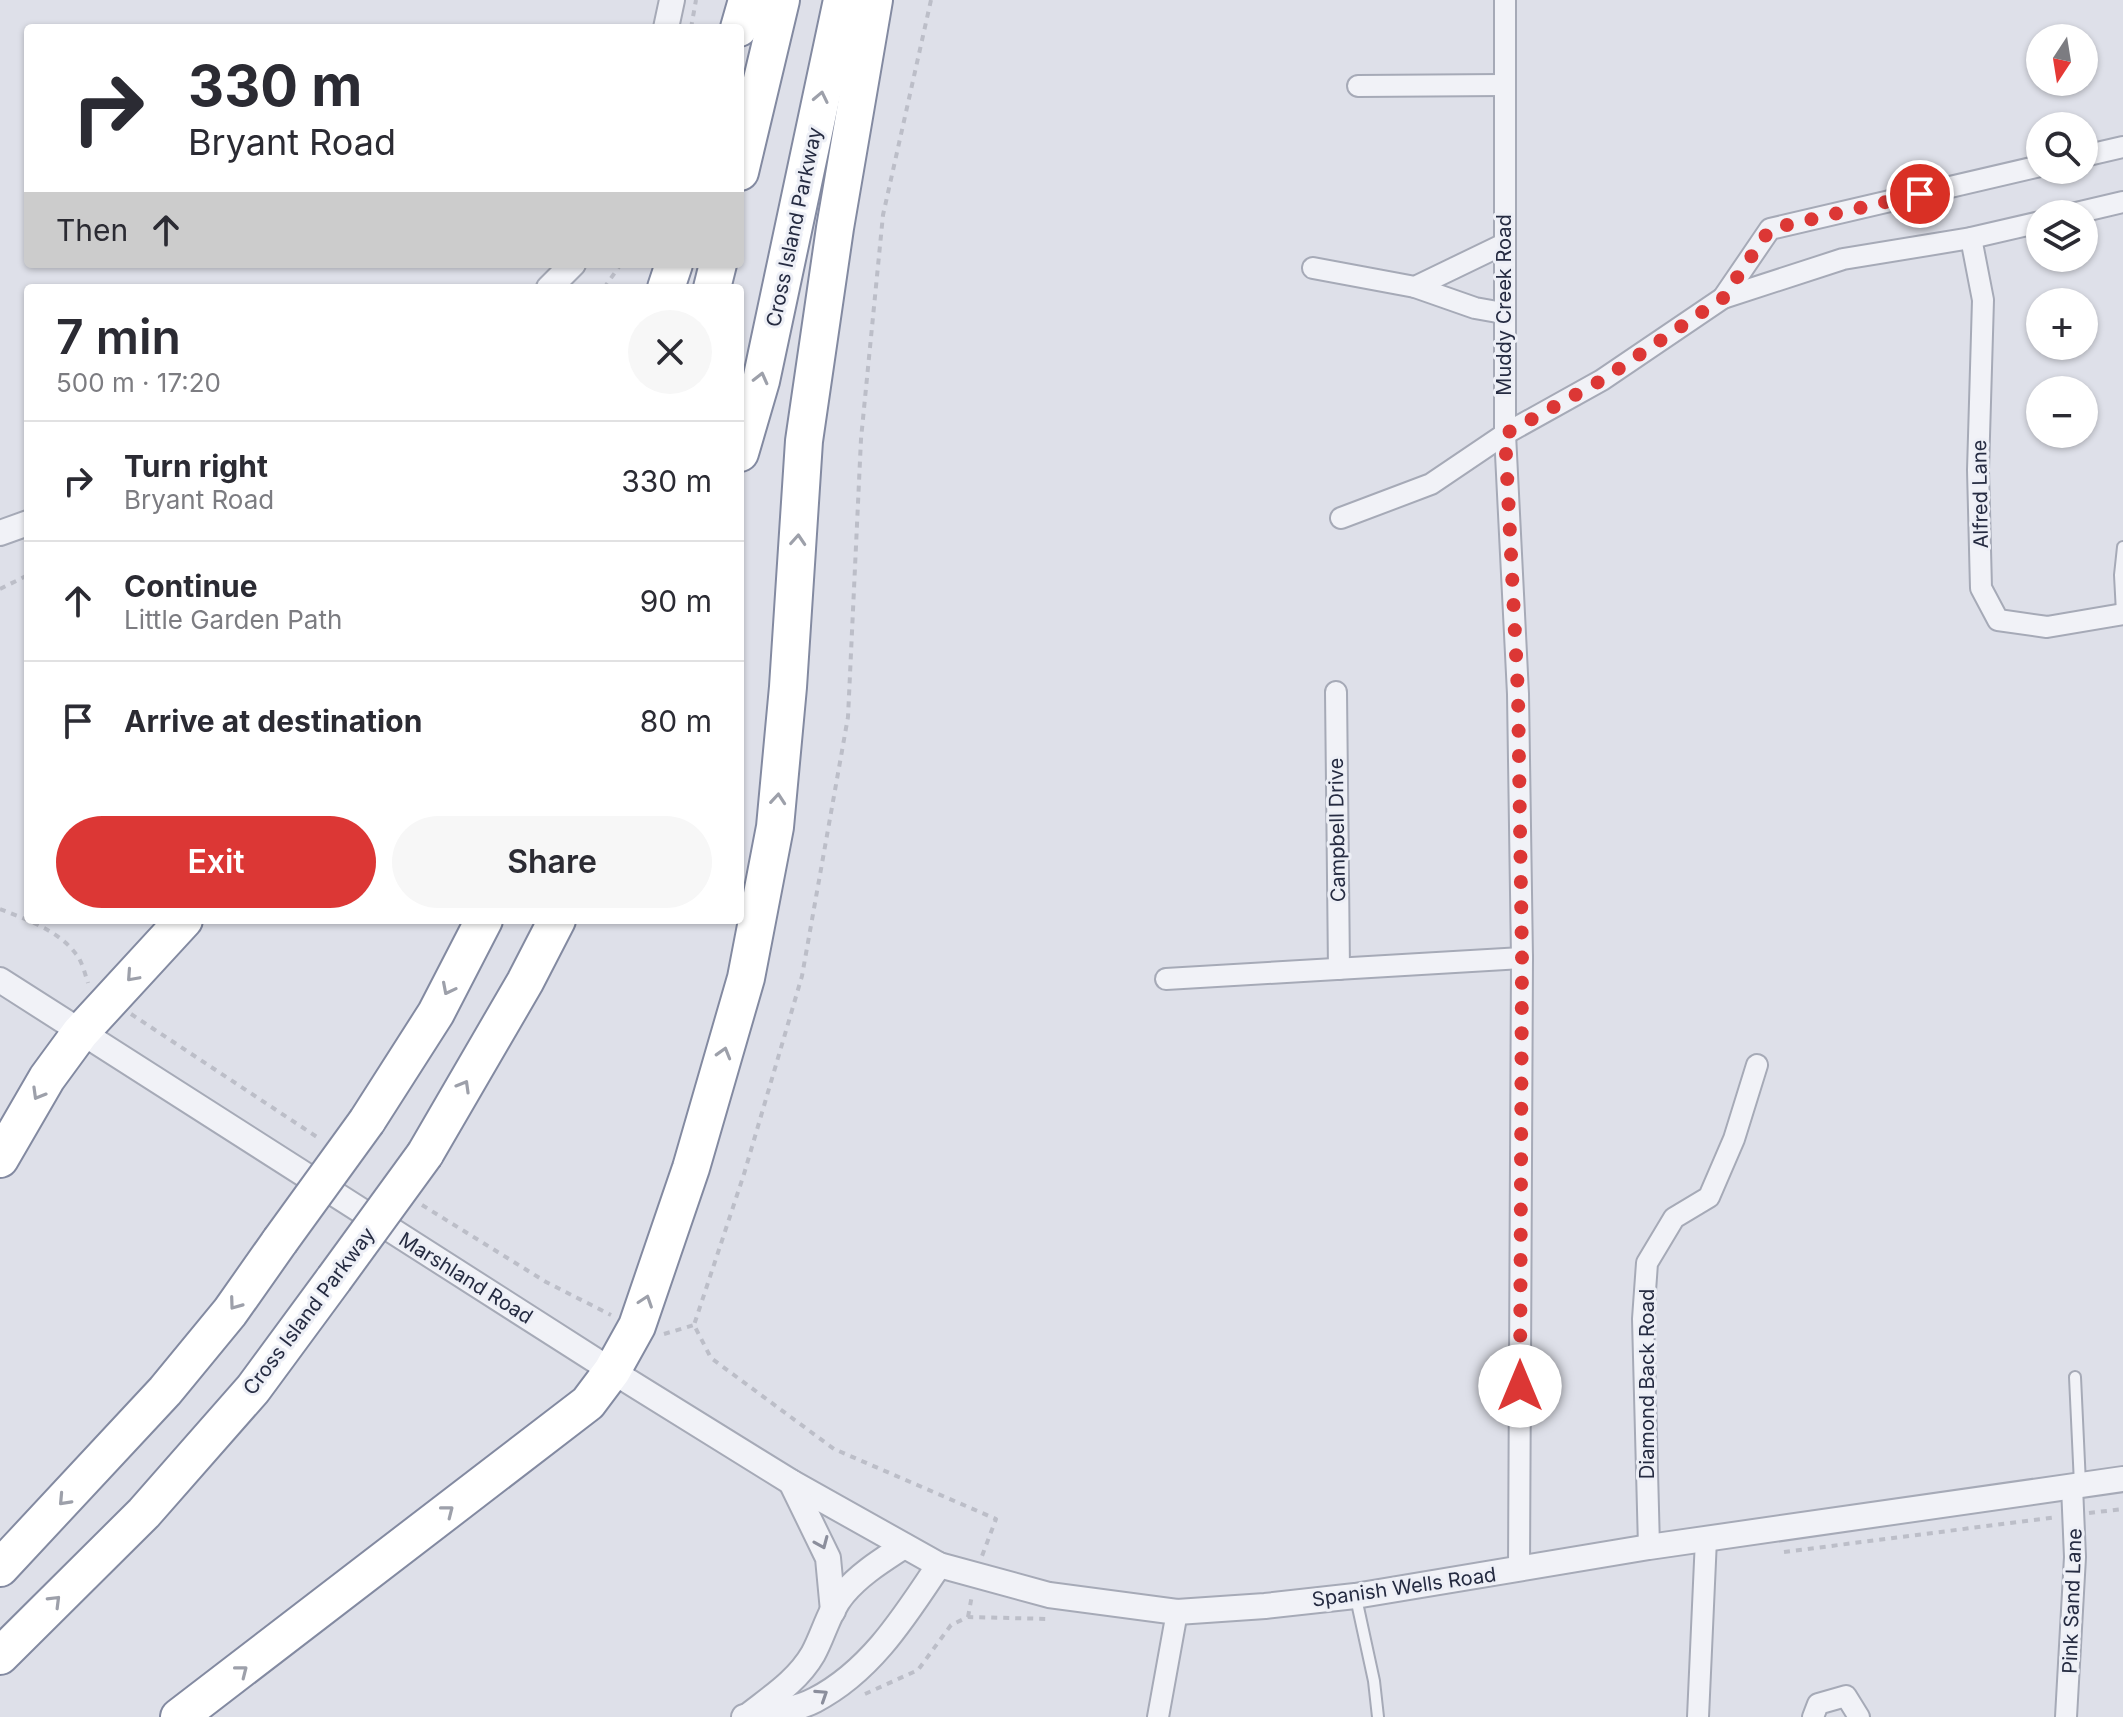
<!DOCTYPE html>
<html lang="en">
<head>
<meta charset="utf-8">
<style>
  :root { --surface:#fff; --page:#f7f7f7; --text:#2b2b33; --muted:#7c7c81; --line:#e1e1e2; --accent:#dc3735 }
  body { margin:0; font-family:Inter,sans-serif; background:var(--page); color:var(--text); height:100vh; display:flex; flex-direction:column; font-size:30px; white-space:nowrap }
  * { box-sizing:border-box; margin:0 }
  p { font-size:26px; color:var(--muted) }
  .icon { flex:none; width:44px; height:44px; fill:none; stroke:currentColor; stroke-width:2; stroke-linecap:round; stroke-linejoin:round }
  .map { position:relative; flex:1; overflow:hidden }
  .details { position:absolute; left:24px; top:284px; width:720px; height:640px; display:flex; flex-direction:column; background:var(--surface); border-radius:8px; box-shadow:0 2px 6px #0004 }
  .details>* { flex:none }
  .guide { position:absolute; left:24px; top:24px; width:720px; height:244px; border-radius:8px; box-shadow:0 2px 6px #0004; background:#fff; color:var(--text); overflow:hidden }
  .needle { width:52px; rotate:192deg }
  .tools { position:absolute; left:2026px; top:24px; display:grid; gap:16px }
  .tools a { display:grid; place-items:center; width:72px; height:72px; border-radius:50%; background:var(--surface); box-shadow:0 2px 6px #0004; font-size:40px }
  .pin { position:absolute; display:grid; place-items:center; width:68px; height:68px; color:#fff; margin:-34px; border:4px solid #fff; border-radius:50%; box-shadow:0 2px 8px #0007 }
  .me { position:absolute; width:88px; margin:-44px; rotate:0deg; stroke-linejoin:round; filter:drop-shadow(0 0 6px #0008) }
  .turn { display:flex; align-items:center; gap:28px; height:168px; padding:0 32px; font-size:36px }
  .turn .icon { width:104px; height:104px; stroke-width:2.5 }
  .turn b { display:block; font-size:56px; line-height:68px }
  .then { display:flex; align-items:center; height:76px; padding:0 32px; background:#0003; gap:16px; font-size:30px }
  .round { display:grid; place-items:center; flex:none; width:84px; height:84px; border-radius:42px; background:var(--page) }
  .overview { display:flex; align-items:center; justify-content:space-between; height:136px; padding:0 32px }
  h1 { font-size:48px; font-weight:600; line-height:60px }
  .action { display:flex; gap:16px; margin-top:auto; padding:16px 32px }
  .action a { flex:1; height:92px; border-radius:48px; background:var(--accent); color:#fff; font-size:32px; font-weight:600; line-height:92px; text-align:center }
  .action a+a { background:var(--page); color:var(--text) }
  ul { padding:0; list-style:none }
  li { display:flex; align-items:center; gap:24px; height:120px; padding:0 32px; border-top:2px solid var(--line) }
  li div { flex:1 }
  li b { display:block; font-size:30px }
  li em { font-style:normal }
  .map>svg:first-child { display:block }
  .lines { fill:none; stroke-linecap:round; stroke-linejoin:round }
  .service-casing { stroke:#a6aab7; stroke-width:14 }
  .minor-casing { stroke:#a6aab7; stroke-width:24 }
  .tertiary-casing { stroke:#a6aab7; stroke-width:28 }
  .motorway-casing { stroke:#838aa1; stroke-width:40 }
  .path { stroke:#bcbec8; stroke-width:4; stroke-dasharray:6 6; stroke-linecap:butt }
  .service { stroke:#f1f2f7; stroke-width:10 }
  .minor { stroke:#f1f2f7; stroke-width:20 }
  .tertiary { stroke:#f1f2f7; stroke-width:24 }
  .motorway { stroke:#fff; stroke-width:36 }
  .motorway-bridge-casing { stroke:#838aa1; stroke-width:40; stroke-linecap:butt }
  .motorway-bridge { stroke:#fff; stroke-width:36 }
  .oneway { stroke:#9da0aa }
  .oneway2 { stroke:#8b8e9c }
  .route { stroke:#dc3735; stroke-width:14; stroke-dasharray:0 25.2 }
  .labels { text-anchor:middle; stroke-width:6; stroke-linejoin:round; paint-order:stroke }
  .street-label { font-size:20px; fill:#252b41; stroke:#edeff6 }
</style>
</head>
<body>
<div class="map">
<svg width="2123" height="1717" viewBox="0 0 2123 1717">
  <rect width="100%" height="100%" fill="#dee0e9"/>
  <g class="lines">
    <g class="service-casing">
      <g id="service">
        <path d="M2122,613L2120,575L2123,547"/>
        <path d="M2075,1377L2080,1484"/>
        <path d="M1356,1598L1374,1681L1378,1717"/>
      </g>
    </g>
    <g class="minor-casing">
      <g id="minor">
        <path d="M1505,0V434L1518,694L1522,958L1519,1569"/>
        <path d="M1358,86L1503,85"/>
        <path d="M2084,156L2123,147"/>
        <path d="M2072,214L2123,202"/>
        <path d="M1971,238L1983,300L1978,470L1981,588L1998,620L2047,627L2123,614"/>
        <path d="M1313,268L1415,287L1504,244"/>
        <path d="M1415,287L1475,308L1503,313"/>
        <path d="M1723,298L1770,229L2040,166"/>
        <path d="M1341,518L1431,484L1505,434L1602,380L1723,298L1843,259L1971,238L2040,222"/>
        <path d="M1336,692L1339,969"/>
        <path d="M1166,979L1522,958"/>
        <path d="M1649,1547L1643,1319L1647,1263L1674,1218L1709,1197L1734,1139L1757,1065"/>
        <path d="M1158,1717L1177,1612"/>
        <path d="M1698,1717L1706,1539"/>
        <path d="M1813,1717L1818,1704L1846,1696L1859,1717"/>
        <path d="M2066,1717L2075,1557L2072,1486"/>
      </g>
    </g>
    <g class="tertiary-casing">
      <g id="tertiary">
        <path d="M666,28L672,0"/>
        <path d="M549,288L573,264"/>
        <path d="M0,533L28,523"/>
        <path d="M0,980L612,1371L791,1482L939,1565L1049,1595L1177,1612L1265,1606L1355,1596L1649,1547L2123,1479"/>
        <path d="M791,1482L828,1558L833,1611"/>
        <path d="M749,1715C772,1697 798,1680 813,1654C824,1634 829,1610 844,1593C861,1573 883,1560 904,1546"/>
        <path d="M744,1717C768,1712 792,1712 815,1700C871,1671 905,1616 939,1565"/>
      </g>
    </g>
    <g class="motorway-casing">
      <g id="motorway">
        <path d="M739,28L747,0"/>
        <path d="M740,172L781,0"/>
        <path d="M666,288L674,264"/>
        <path d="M712,288L718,264"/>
        <path d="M740,453L761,381L842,0"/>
        <path d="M367,1121L436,1013L484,920"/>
        <path d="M425,1154L525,982L557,920"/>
        <path d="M0,1159L47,1078L80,1033L184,920"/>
        <path d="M0,1568L165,1391L230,1312L280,1241"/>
        <path d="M0,1656L144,1513L253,1389L334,1279"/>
        <path d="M179,1717L588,1403L612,1371L637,1326L691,1168L746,978L775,827L788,687L804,441L835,228L874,0"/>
      </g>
    </g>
    <g class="path">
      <path d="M931,0L883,215L861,439L848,717L802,976L744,1174L694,1325L711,1358L834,1449L996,1519L982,1556"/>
      <path d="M691,28L696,0"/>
      <path d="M604,288L621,264"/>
      <path d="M0,589L28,575"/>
      <path d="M0,909C27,920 58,930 76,954C82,961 85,974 88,983"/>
      <path d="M131,1014L320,1139"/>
      <path d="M422,1205L546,1282L611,1315"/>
      <path d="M664,1334L694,1325"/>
      <path d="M2089,1513L2123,1509"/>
      <path d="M1784,1552L2057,1517"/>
      <path d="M968,1617L972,1595"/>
      <path d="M865,1694L918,1670L951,1625L968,1617L1049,1619"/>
    </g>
    <use href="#service" class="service"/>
    <use href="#minor" class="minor"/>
    <use href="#tertiary" class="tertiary"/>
    <use href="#motorway" class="motorway"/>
    <g class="motorway-bridge-casing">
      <g id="motorway-bridge">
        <path d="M280,1241L367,1121"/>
        <path d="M334,1279L425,1154"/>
      </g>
    </g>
    <use href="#motorway-bridge" class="motorway-bridge"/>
  </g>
  <defs><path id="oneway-chevron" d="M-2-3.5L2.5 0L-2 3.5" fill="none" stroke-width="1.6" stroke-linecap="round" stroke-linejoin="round" transform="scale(2)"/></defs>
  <g class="oneway">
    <use href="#oneway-chevron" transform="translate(821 97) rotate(-78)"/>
    <use href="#oneway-chevron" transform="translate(761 378) rotate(-76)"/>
    <use href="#oneway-chevron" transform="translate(798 540) rotate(-86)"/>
    <use href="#oneway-chevron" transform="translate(778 799) rotate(-85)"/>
    <use href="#oneway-chevron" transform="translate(132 976) rotate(132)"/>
    <use href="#oneway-chevron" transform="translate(448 989) rotate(117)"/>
    <use href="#oneway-chevron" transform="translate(724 1053) rotate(-74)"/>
    <use href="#oneway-chevron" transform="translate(464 1086) rotate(-60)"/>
    <use href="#oneway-chevron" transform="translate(38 1094) rotate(120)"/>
    <use href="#oneway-chevron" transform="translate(646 1301) rotate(-71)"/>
    <use href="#oneway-chevron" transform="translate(235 1304) rotate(126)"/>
    <use href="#oneway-chevron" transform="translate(64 1500) rotate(133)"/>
    <use href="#oneway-chevron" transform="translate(448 1511) rotate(-38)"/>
    <use href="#oneway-chevron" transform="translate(55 1601) rotate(-45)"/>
    <use href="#oneway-chevron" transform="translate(242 1671) rotate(-38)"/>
  </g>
  <g class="oneway2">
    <use href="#oneway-chevron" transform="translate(822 1543) rotate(67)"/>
    <use href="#oneway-chevron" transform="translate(822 1695) rotate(-33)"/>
  </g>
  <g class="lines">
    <path class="route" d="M1520,1386L1522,958L1518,694L1505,434L1602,380L1723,298L1770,229L1920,194"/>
  </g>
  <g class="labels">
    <g class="street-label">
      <text transform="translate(794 227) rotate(-78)" y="7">Cross Island Parkway</text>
      <text transform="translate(1504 305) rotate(-90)" y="7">Muddy Creek Road</text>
      <text transform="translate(1980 494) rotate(-91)" y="7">Alfred Lane</text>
      <text transform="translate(1337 830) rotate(-91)" y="7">Campbell Drive</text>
      <text transform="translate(466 1278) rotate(32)" y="7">Marshland Road</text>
      <text transform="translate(309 1311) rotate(-53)" y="7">Cross Island Parkway</text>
      <text transform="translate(1647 1384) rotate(-90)" y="7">Diamond Back Road</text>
      <text transform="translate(1404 1587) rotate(-8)" y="7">Spanish Wells Road</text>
      <text transform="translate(2072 1601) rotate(-88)" y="7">Pink Sand Lane</text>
    </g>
  </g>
</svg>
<div class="tools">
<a><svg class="needle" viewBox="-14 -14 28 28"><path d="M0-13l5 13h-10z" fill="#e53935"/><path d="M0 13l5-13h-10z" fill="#7c7c81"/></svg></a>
<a><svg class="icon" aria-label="search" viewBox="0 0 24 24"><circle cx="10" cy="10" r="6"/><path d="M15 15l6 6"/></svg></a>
<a><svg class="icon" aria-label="layers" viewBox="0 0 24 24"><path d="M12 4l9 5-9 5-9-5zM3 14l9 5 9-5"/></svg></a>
<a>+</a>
<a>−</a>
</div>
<div class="pin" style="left:1920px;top:194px;background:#d93025"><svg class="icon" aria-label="arrive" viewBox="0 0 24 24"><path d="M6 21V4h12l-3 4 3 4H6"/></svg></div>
<svg class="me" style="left:1520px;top:1386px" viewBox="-20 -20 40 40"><circle r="19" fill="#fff"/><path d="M0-13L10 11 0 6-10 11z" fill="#dc3735"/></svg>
<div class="guide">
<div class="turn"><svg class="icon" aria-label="right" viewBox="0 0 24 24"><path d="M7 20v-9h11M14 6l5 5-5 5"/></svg><div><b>330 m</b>Bryant Road</div></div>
<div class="then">Then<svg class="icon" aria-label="ahead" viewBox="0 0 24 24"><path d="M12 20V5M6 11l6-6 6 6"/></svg></div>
</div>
<section class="details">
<div class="overview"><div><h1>7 min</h1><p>500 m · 17:20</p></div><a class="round"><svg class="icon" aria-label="close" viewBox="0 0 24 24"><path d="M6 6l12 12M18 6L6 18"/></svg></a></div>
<ul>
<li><svg class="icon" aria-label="right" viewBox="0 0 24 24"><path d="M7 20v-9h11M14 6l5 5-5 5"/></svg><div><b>Turn right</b><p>Bryant Road</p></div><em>330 m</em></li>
<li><svg class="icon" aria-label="ahead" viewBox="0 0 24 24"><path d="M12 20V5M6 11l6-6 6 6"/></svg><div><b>Continue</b><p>Little Garden Path</p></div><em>90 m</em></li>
<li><svg class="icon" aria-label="arrive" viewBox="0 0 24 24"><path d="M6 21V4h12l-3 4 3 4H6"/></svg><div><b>Arrive at destination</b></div><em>80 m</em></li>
</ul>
<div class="action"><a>Exit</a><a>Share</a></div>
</section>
</div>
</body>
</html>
